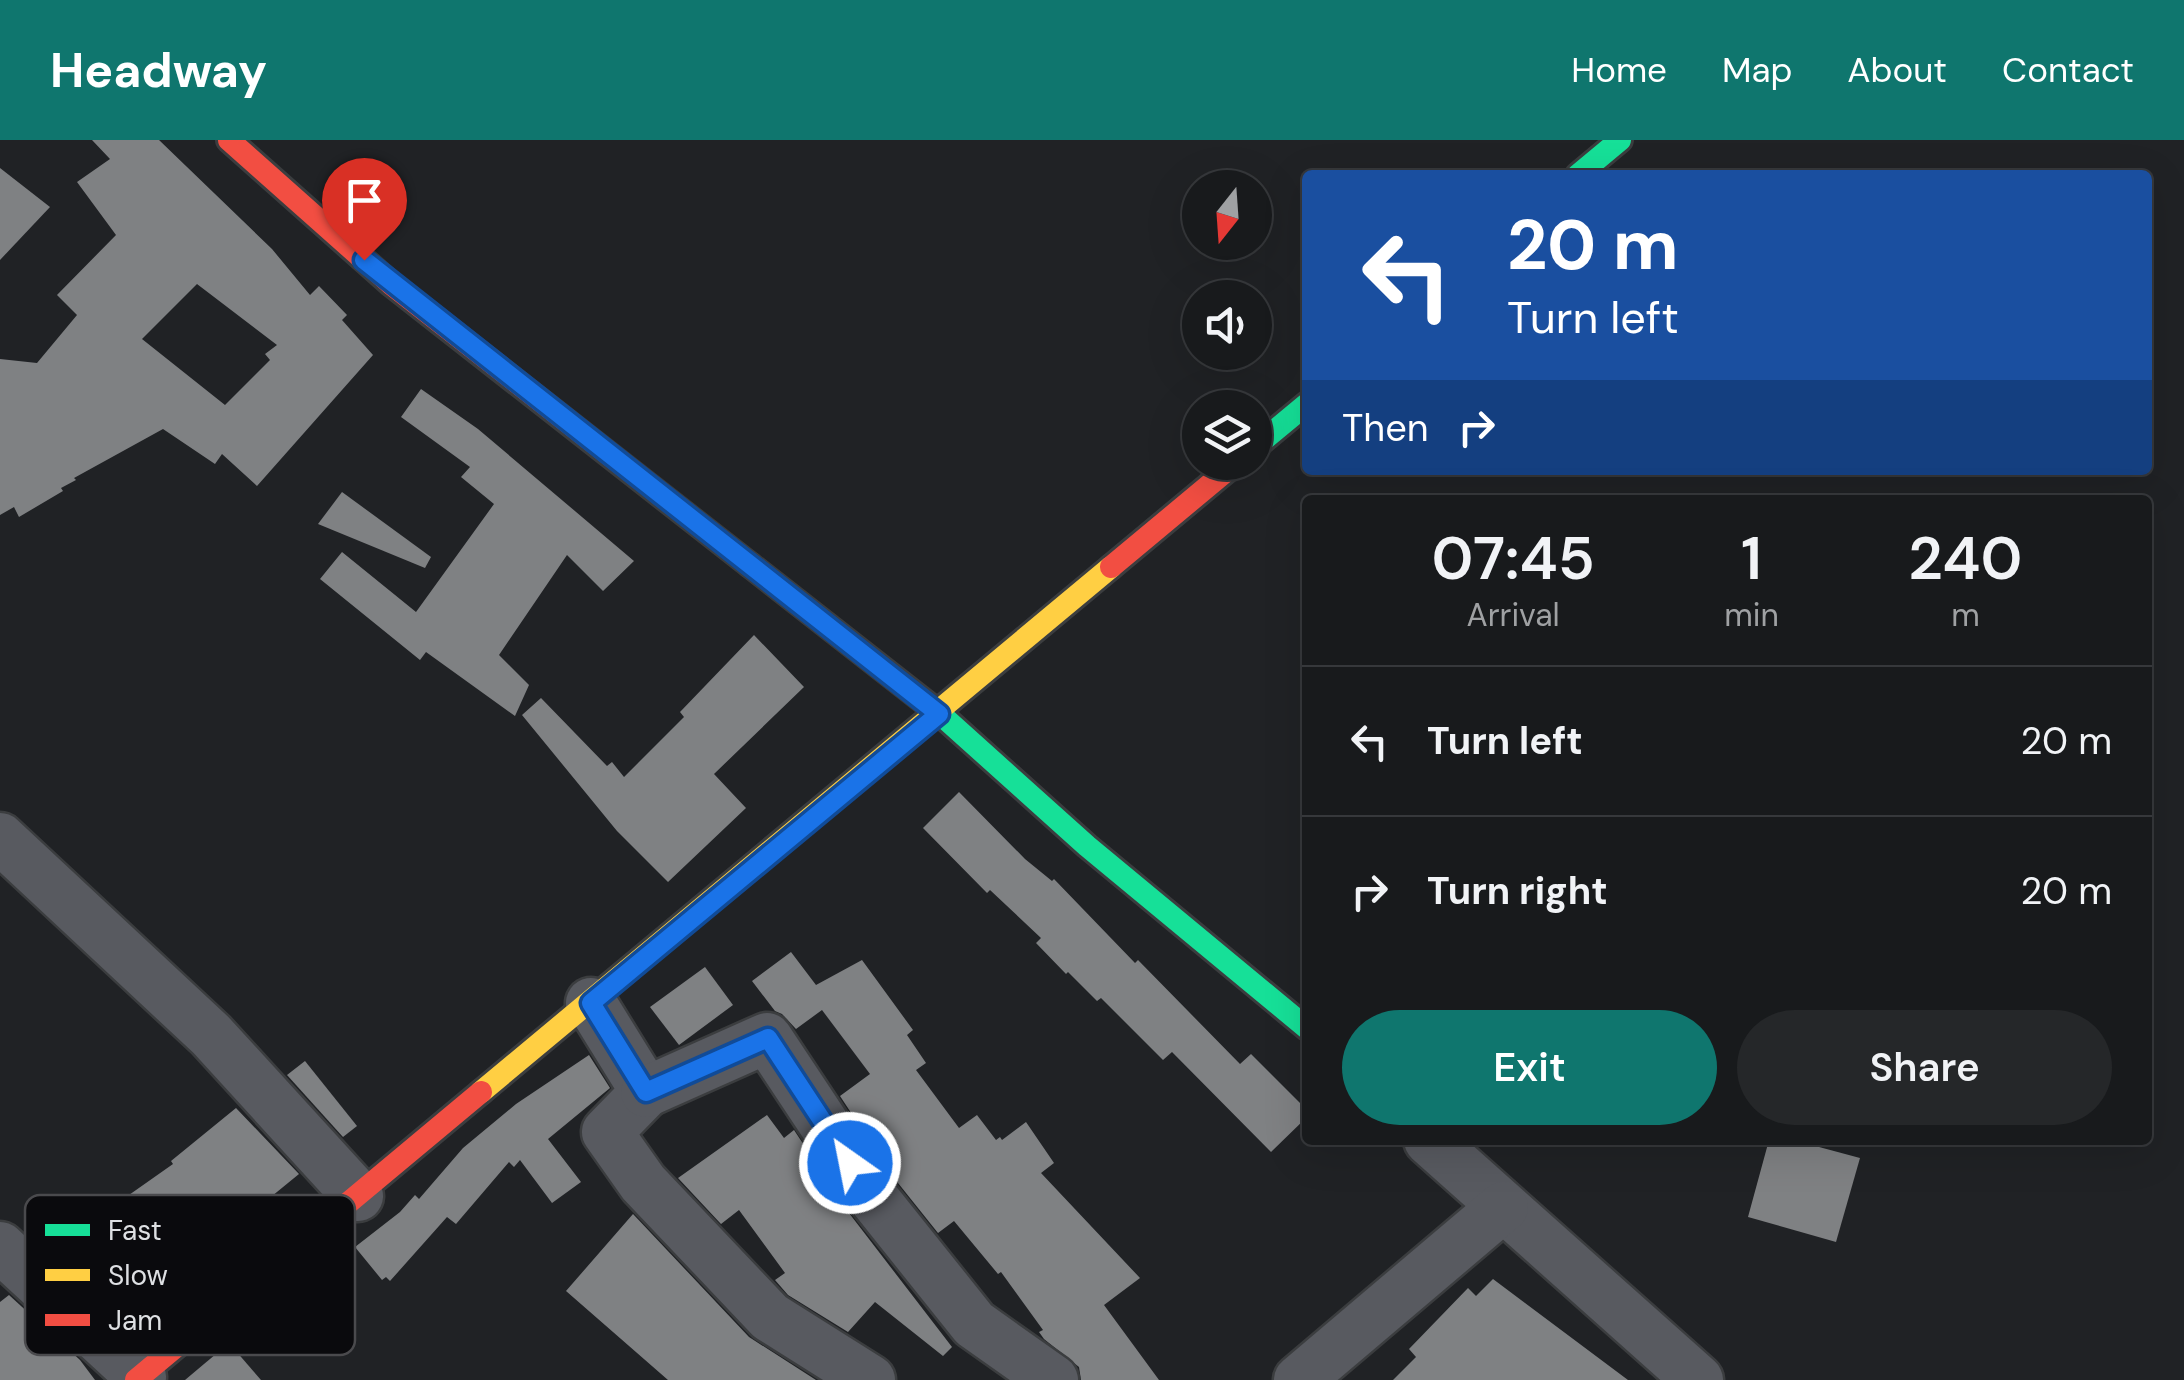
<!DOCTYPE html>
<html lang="en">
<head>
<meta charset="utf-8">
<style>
  :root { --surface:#181a1c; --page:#252729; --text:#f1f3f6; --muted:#9fa1a3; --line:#36383b; --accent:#0f766e }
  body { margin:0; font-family:"DM Sans",sans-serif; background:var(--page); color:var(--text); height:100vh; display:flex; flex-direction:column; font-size:38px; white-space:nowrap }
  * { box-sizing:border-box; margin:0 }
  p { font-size:32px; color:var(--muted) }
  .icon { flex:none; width:55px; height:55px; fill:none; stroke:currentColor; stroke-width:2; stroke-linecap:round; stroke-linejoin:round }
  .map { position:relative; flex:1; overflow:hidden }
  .sheet { position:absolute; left:1302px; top:355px; width:850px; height:650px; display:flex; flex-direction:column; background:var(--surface); border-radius:10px; box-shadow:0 10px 40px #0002,0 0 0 2px var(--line) }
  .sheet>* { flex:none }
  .top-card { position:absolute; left:1302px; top:30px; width:850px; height:305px; border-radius:10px; box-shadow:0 10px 40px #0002,0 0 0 2px var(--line); background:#1a4fa0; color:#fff; overflow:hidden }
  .needle { width:65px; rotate:197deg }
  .fabs { position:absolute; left:1182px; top:30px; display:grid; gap:20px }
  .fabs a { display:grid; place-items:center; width:90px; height:90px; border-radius:50%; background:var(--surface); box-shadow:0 10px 40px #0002,0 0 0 2px var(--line); font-size:50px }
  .pin { position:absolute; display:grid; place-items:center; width:85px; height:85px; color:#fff; margin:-102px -42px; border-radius:50% 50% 50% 0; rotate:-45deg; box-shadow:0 0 10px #0007 }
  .pin .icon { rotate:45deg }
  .me { position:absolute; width:110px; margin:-55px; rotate:327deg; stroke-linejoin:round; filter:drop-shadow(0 0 8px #0008) }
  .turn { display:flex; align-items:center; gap:35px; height:210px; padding:0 40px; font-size:45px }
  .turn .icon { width:130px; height:130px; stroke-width:2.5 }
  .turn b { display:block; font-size:70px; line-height:85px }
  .then { display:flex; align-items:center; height:95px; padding:0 40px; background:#0003; gap:20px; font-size:38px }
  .eta { display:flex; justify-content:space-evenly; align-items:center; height:170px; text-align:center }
  .eta b { font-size:60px; font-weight:600; line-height:70px }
  .button { display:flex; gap:20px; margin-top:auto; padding:20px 40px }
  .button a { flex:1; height:115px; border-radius:60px; background:var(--accent); color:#fff; font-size:40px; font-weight:600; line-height:115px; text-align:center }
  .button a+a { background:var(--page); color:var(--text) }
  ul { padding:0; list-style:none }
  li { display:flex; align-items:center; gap:30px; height:150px; padding:0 40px; border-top:2px solid var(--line) }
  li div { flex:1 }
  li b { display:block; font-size:38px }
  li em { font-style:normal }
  header { display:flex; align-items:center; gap:60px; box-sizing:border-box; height:140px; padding:0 50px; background:var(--accent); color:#fff }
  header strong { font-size:48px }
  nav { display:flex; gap:55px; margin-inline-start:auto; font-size:35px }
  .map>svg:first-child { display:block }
  .building { fill:#7f8183; fill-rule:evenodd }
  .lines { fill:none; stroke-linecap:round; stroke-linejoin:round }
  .street-casing { stroke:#3b3d3f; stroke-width:55 }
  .fast-casing { stroke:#3b3d3f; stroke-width:28 }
  .slow-casing { stroke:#3b3d3f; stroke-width:28 }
  .jam-casing { stroke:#3b3d3f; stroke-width:28 }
  .street { stroke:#585a60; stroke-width:50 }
  .fast { stroke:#16e098; stroke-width:22 }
  .slow { stroke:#ffcf43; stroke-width:22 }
  .jam { stroke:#f24e42; stroke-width:22 }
  .route-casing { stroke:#114b97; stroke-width:25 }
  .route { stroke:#1a73e8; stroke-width:18 }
  .key { fill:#0a0a0d; stroke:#4a4a4d; stroke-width:2.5 }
  .key-label { font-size:28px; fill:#dee0e3 }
</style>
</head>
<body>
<header>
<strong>Headway</strong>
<nav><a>Home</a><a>Map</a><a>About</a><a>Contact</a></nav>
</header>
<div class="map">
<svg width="2184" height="1240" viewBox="0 0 2184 1240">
  <rect width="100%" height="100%" fill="#202225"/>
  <g class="building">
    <path d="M92,0H159L272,109L310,155L319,146L347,175L342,180L373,215L257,346L222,314L215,324L163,289L74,338L76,340L61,348L63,351L19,377L14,367L0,375V219L37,223L77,175L57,155L116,95L77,42L110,19ZM197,144L277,205L265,214L270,220L225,265L142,199Z"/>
    <path d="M0,28L50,67L0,120Z"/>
    <path d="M421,249L478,289L634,421L603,451L567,415L499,515L529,545L515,576L426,512L420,520L320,439L342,412L416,472L494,364L461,337L470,327L401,277Z"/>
    <path d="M342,352L431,417L425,428L318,384Z"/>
    <path d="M754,495L804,547L714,634L746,668L668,742L617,691L522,575L541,558L607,626L612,622L624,637L684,577L680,572Z"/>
    <path d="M959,652L1025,719L1052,741L1054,739L1135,823L1138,820L1240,924L1251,914L1308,971V976L1271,1012L1172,912L1163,920L1101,858L1097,861L1068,832L1066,834L1036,803L1041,798L990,750L987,753L923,688Z"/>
    <path d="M791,812L816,845L862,820L913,890L907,895L926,923L916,930L959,988L977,975L996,1000L1000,997L1002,1000L1026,982L1054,1023L1041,1033L1140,1138L1104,1165L1159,1240H1081L1079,1227L1044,1199L1039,1192L1043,1190L1001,1132L998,1134L954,1081L938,1093L894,1038L840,956L870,934L822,870L796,889L782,874L775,871L752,841Z"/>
    <path d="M705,827L733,865L679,905L650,867Z"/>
    <path d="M589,915L610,948L548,999L581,1042L552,1063L520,1020L514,1027L509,1022L456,1084L447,1077L390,1141L386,1137L382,1140L355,1107L400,1072L415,1055L419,1059L463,1008L516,964Z"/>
    <path d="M305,921L357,986L343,997L287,935Z"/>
    <path d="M236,968L299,1034L121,1179L48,1112L90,1078L92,1081L173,1024L171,1021Z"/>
    <path d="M767,975L784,998L794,990L849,1073L952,1207L943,1216L875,1162L848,1192L788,1155L775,1140L785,1133L739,1070L721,1084L678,1038Z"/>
    <path d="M1769,1000H1793L1860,1018L1836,1102L1748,1077Z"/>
    <path d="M633,1074L749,1197L816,1240H668L566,1151Z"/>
    <path d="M1493,1139L1628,1240H1393L1416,1217L1409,1209L1468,1148L1476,1156Z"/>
    <path d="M9,1155L80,1220L95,1240H0V1162Z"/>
    <path d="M229,1203L261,1240H185Z"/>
  </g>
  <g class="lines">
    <g class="street-casing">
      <g id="street">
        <path d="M0,698L211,895L358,1056"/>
        <path d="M591,863L646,952L607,992L643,1043L770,1177L870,1240"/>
        <path d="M646,952L767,898L871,1055L974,1184L1053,1240"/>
        <path d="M1429,1000L1698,1240"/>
        <path d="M0,1107L141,1237"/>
        <path d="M1299,1240L1503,1067"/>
      </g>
    </g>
    <g class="fast-casing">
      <g id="fast">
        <path d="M1578,35L1620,0"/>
        <path d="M1255,307L1308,263"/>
        <path d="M750,425L939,573L1087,706L1308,889"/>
      </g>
    </g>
    <g class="slow-casing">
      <path id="slow" d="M481,952L1111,427"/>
    </g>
    <g class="jam-casing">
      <g id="jam">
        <path d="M229,0L391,144L750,425"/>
        <path d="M1111,427L1237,322"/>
        <path d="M136,1240L481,952"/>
      </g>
    </g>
    <use href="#street" class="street"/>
    <use href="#fast" class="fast"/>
    <use href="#slow" class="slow"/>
    <use href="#jam" class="jam"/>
  </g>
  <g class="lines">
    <g class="route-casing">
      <path id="route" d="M364,120L939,574L591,863L646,952L768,898L850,1023"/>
    </g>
    <use href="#route" class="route"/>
  </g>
  <rect x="25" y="1055" width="330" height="160" rx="15" class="key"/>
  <rect x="45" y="1084" width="45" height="12" fill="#16e098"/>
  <rect x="45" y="1129" width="45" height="12" fill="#ffcf43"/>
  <rect x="45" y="1174" width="45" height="12" fill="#f24e42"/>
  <g class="key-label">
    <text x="108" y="1100">Fast</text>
    <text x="108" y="1145">Slow</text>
    <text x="108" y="1190">Jam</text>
  </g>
</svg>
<div class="fabs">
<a><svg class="needle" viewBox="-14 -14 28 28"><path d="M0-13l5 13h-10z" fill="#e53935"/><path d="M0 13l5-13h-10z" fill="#9fa1a3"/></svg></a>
<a><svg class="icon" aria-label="sound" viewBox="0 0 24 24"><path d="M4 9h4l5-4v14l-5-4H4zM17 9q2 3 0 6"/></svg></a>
<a><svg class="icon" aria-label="layers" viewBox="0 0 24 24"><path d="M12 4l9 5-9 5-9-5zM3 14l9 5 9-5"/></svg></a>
</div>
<div class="pin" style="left:364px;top:120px;background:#d93025"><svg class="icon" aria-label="arrive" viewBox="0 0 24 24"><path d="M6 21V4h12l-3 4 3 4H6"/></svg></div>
<svg class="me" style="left:850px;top:1023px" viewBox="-20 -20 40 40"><circle r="17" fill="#1a73e8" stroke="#fff" stroke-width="3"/><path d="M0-11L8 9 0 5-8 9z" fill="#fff"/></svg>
<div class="top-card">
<div class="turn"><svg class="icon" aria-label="left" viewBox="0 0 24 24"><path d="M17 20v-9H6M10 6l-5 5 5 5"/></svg><div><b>20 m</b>Turn left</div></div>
<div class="then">Then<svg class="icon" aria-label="right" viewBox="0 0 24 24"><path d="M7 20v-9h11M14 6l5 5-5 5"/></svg></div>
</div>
<section class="sheet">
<div class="eta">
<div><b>07:45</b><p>Arrival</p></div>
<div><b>1</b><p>min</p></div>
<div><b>240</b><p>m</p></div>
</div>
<ul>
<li><svg class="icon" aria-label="left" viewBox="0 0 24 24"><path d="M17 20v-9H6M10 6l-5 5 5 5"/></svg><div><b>Turn left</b></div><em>20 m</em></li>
<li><svg class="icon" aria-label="right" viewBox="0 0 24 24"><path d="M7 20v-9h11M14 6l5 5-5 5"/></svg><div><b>Turn right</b></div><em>20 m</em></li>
</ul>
<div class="button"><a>Exit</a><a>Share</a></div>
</section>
</div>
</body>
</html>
